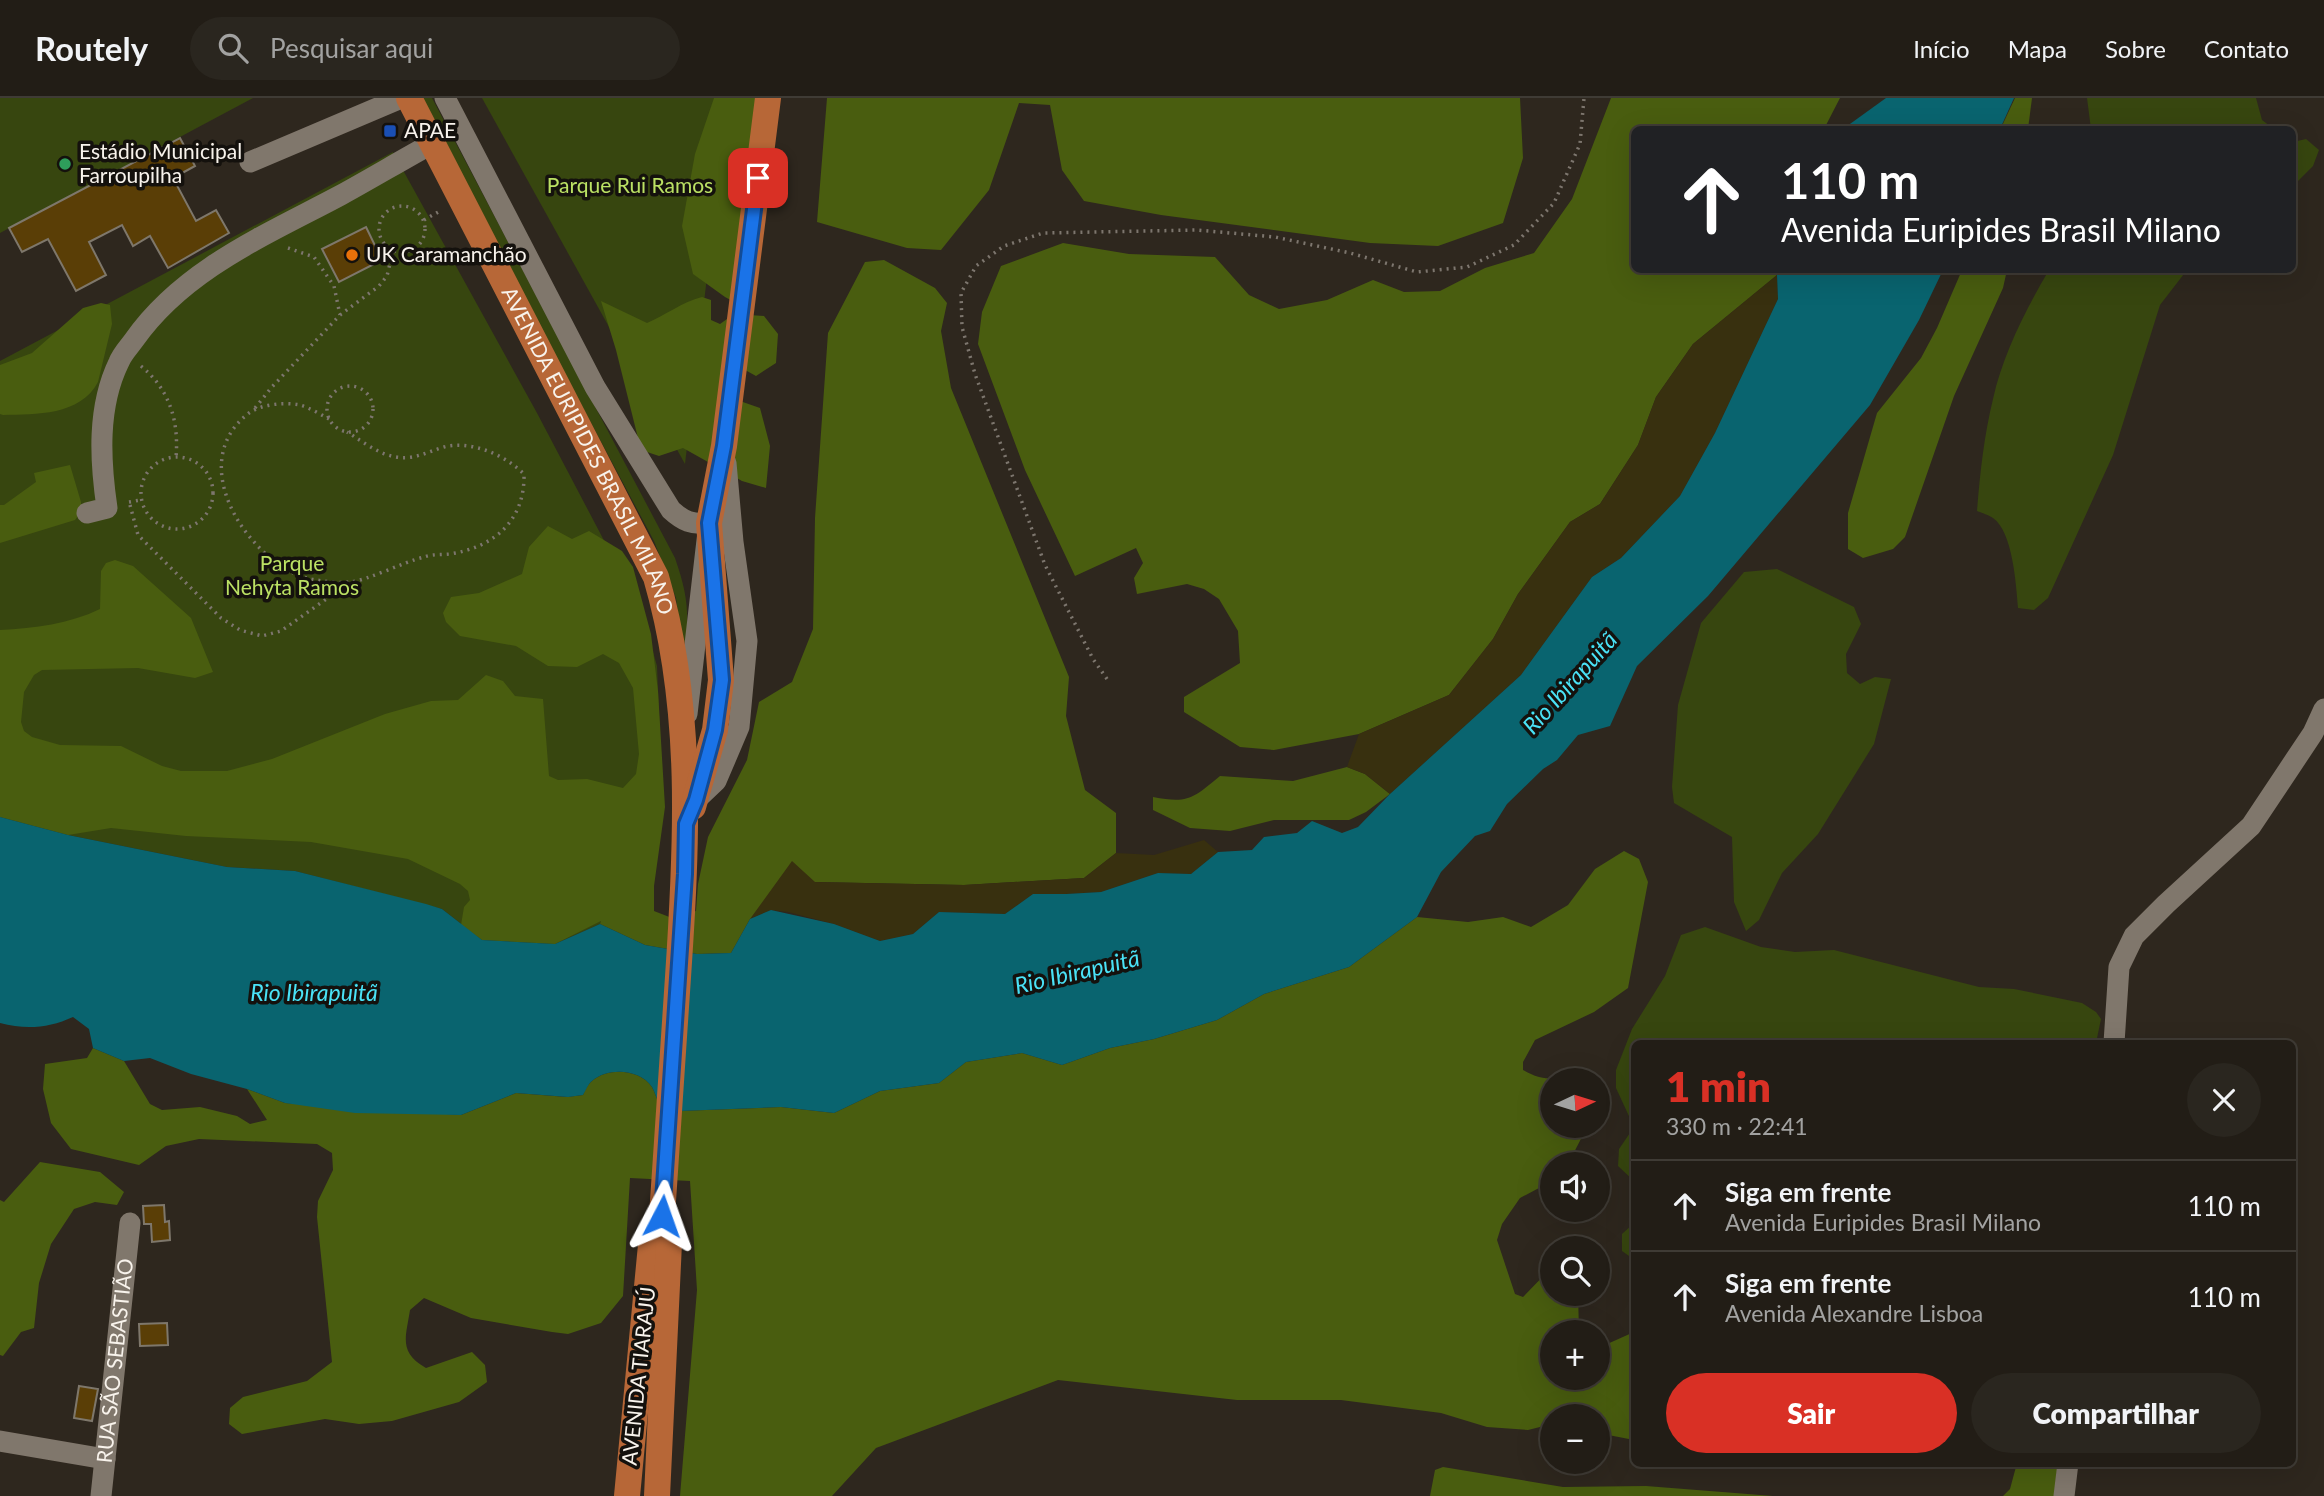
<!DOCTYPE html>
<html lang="pt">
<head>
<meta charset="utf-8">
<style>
  :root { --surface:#221d16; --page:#2a261f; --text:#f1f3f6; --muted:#a2a2a1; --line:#3f3b35; --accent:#d93025 }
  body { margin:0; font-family:Lato,sans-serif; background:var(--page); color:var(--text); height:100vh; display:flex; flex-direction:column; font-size:26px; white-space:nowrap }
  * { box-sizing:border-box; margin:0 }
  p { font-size:23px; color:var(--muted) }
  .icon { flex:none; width:38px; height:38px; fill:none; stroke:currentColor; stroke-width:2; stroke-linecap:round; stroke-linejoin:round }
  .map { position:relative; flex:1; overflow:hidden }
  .drawer { position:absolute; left:1631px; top:942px; width:665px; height:427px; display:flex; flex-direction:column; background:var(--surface); border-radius:10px; box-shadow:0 7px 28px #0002,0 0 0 2px var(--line) }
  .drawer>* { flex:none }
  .hud { position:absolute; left:1631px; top:28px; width:665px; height:147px; border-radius:10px; box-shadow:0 7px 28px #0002,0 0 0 2px var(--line); background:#202124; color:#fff; overflow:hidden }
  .needle { width:46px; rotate:86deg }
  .tools { position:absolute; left:1540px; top:970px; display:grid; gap:14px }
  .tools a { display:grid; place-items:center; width:70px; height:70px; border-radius:50%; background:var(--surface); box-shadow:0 7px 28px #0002,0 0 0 2px var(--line); font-size:35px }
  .pin { position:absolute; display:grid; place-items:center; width:60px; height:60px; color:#fff; margin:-30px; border-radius:14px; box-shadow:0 4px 10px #0006 }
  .me { position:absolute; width:77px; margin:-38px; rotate:4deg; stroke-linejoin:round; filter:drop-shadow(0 0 5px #0008) }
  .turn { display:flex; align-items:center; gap:24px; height:147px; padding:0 35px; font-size:32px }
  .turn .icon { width:91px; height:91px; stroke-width:2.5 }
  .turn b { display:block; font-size:49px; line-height:60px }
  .round { display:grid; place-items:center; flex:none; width:74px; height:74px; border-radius:37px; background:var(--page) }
  .summary { display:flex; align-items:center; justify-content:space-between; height:119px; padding:0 35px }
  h1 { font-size:42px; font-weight:800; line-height:52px; color:var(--accent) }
  .button { display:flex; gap:14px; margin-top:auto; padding:14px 35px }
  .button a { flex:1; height:80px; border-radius:42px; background:var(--accent); color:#fff; font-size:28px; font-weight:800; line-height:80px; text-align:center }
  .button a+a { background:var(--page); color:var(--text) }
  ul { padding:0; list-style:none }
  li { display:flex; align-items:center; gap:21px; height:91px; padding:0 35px; border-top:2px solid var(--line) }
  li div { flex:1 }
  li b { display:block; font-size:26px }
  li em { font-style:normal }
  header { display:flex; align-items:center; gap:42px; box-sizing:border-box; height:98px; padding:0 35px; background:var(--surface); border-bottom:2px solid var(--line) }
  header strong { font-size:33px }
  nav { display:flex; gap:38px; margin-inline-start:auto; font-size:24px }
  .search { width:490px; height:63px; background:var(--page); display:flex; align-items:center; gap:18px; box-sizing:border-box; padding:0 24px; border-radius:38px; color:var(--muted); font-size:26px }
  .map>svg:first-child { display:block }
  .green { fill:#37460f }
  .forest { fill:#495d0f }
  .sand { fill:#38300f }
  .water { fill:#09646f }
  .building { fill:#5a3e06; stroke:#7e776b; stroke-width:2 }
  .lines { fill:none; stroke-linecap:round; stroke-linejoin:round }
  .path { stroke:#7d766e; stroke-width:3.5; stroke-dasharray:2 5; stroke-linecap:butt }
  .minor { stroke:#80776c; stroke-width:21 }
  .major { stroke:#b76737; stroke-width:26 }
  .route-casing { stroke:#114b97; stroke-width:18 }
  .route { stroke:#1a73e8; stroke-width:12 }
  .transit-dot { fill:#1a4fb4; stroke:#14110d; stroke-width:2.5 }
  .leisure-dot { fill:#2e9e5b; stroke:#14110d; stroke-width:2.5 }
  .food-dot { fill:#e8710a; stroke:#14110d; stroke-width:2.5 }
  .labels { text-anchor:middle; stroke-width:7; stroke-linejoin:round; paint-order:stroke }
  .poi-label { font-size:21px; fill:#f8f3ec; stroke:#14110d; text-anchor:start }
  .park-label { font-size:21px; fill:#bbe164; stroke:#14110d }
  .street-label { font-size:21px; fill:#f8f3ec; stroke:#14110d }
  .water-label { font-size:23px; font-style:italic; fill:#4ae2f6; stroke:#14110d }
</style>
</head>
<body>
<header>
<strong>Routely</strong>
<div class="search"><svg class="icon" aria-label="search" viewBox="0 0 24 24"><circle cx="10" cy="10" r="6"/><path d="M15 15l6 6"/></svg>Pesquisar aqui</div>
<nav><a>Início</a><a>Mapa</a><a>Sobre</a><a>Contato</a></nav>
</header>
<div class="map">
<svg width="2324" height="1398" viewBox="0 0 2324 1398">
  <rect width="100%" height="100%" fill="#2e271e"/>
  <g class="green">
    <path d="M0,0H253L0,135Z"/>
    <path d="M418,0H432L675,460C687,495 689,511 686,547L681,539L676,500L654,443Z"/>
    <path d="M482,0H728L685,366Z"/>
    <path d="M2087,0H2256L2262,22L2274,31H2091Z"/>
    <path d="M2306,41L2319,52L2313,68L2293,88V44Z"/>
    <path d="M393,54L537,315L629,490L646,529L657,568L661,663L660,723L600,826L555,846L482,842L442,811L295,773L227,769L68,737L0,719V263Z"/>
    <path d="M2049,172H2187L2160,207L2113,357L2048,500L2034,512L2018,510C2016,487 2013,434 1993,420C1989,417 1982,415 1977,413C1980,375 1984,338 1993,301C2003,256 2026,211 2049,172Z"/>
    <path d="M1777,471L1854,509L1861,526L1846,556L1847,575L1860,586L1875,579L1891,581L1874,646L1818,736L1782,775L1759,822L1746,833L1734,804L1732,739L1674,705L1672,689L1678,607L1701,525L1744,474Z"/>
    <path d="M1705,829L1761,849L1795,854L1834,852L1979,889L2014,891L2082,905L2096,914L2101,921L2096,945H1634V1083L1618,1068L1619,1051L1634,1029L1616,990V972L1632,931L1665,878L1681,837Z"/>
    <path d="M1634,1125V1157L1629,1158L1622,1153V1136Z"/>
  </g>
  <g class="forest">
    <path d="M714,0H767L740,207L725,199L693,176L682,128L695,56Z"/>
    <path d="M827,0H1520L1523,60L1503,125L1438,148L1370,145L1161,117L1084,103L1062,72L1050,7L1019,5L989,92L941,152L907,150L817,124Z"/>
    <path d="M1611,0H1840L1824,31L1634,32V172H1779L1777,177L1693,246L1656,299L1638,347L1600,406L1570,424L1518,496L1493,541L1449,597L1359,636L1274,652L1240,649L1184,614V599L1240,565L1238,533L1219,501L1204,491L1187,486L1137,496L1134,480L1143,465L1136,450L1075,478L1025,372L978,246L982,214L1001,168L1063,145L1129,156L1215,159L1249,197L1279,211L1327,202L1373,182L1404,194L1440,193L1485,170L1534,155L1572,101Z"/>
    <path d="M2015,0H2032L2028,31L2000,32Z"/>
    <path d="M884,162L935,190L947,205L941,233L951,290L1069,579L1066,618L1085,692L1116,715V755L1084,780L964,787L815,784L750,821L731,855L697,856L645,847L600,826L601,823L555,846L482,842L461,827L464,809L470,802L468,793L460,786L408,761L311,744L186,738L111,730L68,737L0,719V532C35,530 69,526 100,511L101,473L106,465L115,462L133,468L191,520L213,574L195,580L138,570L42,572L34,577L24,594L21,624L24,633L32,639L60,647L121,648L162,668L181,673H227L272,661L385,616L431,603L458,602L486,577L503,583L515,598L543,601L549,678L558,682L587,681L623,690L636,676L639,656L633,590L619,565L603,556L577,569L548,568L516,548L460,538L446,524L443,515L451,499L479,495L522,476L529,449L548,428L572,441L589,433L622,453L633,469L651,536L658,593L665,709L654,788V813L672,820L696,813L698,786L708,739L747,662L759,604L792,584L813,531L815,420L828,235L865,164Z"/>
    <path d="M1962,172H2007L2003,190L1954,298L1905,439L1893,451L1863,460L1848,451V415L1877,315L1921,260L1937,230Z"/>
    <path d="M702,199L711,202V222L720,226L734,216L764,218L778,236L776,265L756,278L736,267L737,302L760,310L770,348L766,390L742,383L683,350L659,358L641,352L616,252L601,203L647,225C666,217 682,204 702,199Z"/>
    <path d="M101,205L110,207L112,226L98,284C80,318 36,316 3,317L0,316V267L32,255L83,210Z"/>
    <path d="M70,367L81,404V414L75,422L0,445V407H4L36,384L34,375Z"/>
    <path d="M1347,669L1365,676L1390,696L1366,714L1349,722H1274L1230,733L1190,730L1153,712V699C1189,706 1193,700 1220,678L1293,683Z"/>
    <path d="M1624,753L1639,761L1648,784L1628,890L1594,914L1535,942L1523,964V972C1546,985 1555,981 1579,972L1583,982H1552V1027H1585L1584,1035L1568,1066H1552V1083L1520,1100L1502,1126L1497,1142L1515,1196L1523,1199L1552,1169V1195H1578L1579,1234H1552V1279H1598V1246L1605,1247L1634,1234V1342L1598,1335V1318H1552V1326L1528,1332L1487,1329L1441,1315L1341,1302H1237L1058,1282L876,1350L832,1398H680L697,1192L690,1083L630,1080L623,1198L601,1225L568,1236L552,1234L471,1220L424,1200L410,1212C406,1239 398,1254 426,1270L472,1254L485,1267L487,1284L459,1304L392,1323L359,1326L325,1321L242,1336L229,1326L230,1310L243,1299L307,1283L332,1264L317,1119L318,1103L333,1072L332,1055L317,1046L199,1041L166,1048L139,1067L71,1051L51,1025L43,991L45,966L87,960L93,950L124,963L150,1006L162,1012L200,1009L237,1018L250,1026L267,1022L247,991L285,1005L461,1017L516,995L567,999L583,997C585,992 588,986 592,983C608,969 640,971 652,989C655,994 656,1000 659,1005L680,1013L781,1009L834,1015L880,993L939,985L966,964L1022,955L1062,967L1110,950L1154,941L1217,922L1264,896L1349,869L1417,819L1468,824L1503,819L1531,829L1568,807L1595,771Z"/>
    <path d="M40,1064L100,1074L124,1094L117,1107L95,1104L74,1111L51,1146L39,1185L34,1230L21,1234L3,1258L0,1257V1102L4,1104Z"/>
    <path d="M2017,1365H2058L2054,1398H2003L2010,1391Z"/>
    <path d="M1443,1369L1563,1389L1646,1388L1773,1398H1430L1435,1372Z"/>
  </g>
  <g class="sand">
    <path d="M1777,177L1778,201L1715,335L1680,398L1621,460L1592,479L1521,577L1390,696L1365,676L1347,669L1359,636L1449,597L1493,541L1518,496L1570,424L1600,406L1638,347L1656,299L1693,246Z"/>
    <path d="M1204,742L1218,754L1191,776L1158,775L1101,794L1066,796H1033L1005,816L939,814L913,836L880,843L834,826L788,814L771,812L750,821L792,763L815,784L964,787L1084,780L1116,755L1154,757Z"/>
  </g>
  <g class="water">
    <path d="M1886,0H2014L2000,31H1843Z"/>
    <path d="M1779,172H1943L1919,222L1870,307L1708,498L1637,568L1610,628L1578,637L1557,662L1543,671L1507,706L1490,733L1475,738L1441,774L1417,819L1349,869L1264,896L1217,922L1154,941L1110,950L1062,967L1022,955L966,964L939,985L880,993L834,1015L781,1009L680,1013L659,1005C656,1000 655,994 652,989C640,971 608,969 592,983C588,986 586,992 583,997L568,999L516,995L461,1017L355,1015L285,1005L247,991L191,976L150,960L124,963L93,950L89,931L73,919C49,930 26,932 0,925V719L68,737L227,769L295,773L426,806L442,811L482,842L555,846L600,826L645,847L697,856L731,855L750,821L771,812L834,826L880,843L913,836L939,814L1005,816L1033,796H1066L1101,794L1158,775L1191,776L1218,754L1252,752L1264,739L1297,735L1312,723L1342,735L1358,729L1390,696L1521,577L1592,479L1621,460L1680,398L1715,335L1778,201L1777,177Z"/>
  </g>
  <g class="building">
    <path d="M180,40L195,68L173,80L196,123L216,112L229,135L168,170L150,138L133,148L122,127L89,144L106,177L76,193L48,141L22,154L9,130Z"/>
    <path d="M366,129L382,162L339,184L322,151Z"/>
    <path d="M164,1107L165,1124L169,1123L170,1142L152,1144L151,1126H144L143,1108Z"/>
    <path d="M167,1225L168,1247L140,1248L139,1226Z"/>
    <path d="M79,1288L98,1291L92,1323L74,1320Z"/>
  </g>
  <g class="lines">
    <g class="path">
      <circle cx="402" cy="131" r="23"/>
      <path d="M424,122L440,113"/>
      <path d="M288,150L314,159L334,188L340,217"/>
      <path d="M141,268C170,292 179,323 176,360"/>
      <circle cx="350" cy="311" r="23"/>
      <path d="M255,310L271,290L340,217L379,188L387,178L393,153"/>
      <path d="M329,321C320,316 310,310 300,307C284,304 262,306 249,315C203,350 221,408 255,445C271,463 292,479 317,482C327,484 339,485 349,484C367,483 403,464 424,459C432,456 441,457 450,456C494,449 525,423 524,376C505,357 471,342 444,349C427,354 414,362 396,359C378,356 362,343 347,334"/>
      <circle cx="177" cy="395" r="36"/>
      <path d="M129,404L141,402"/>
      <path d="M130,407L138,437L221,520L240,532L262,538L281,533L349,485"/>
      <path d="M1107,581L1093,561L1045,467L975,276L962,229L961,195L976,168L1004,148L1043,135L1197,132L1275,139L1350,155L1417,174L1467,169L1514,147L1554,105L1580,46L1584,0"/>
    </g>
    <g class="minor">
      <path d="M445,0L595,289L671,412C683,423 692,427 709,425L687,616"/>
      <path d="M250,64L401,0"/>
      <path d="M87,415L107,410C100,362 97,309 119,264C122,256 129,249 134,242C184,171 266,137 341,97C372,80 402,62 433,45"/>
      <path d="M696,702L716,683L739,629L747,543L733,444L726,365"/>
      <path d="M2114,945L2119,869L2134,838L2166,806L2251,728L2313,635L2324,611"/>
      <path d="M0,1343L105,1361"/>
      <path id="s1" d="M101,1398L130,1125"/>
      <path d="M2064,1398L2068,1365"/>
    </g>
    <g class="major">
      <path id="s2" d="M409,0L656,479C694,609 687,746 678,879C673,959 667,1038 662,1118L651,1147L627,1398"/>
      <path d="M693,709L715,632L721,582L709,425L724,348L768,0"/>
      <path d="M657,1398L669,1145L664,1126"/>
    </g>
  </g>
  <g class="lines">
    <g class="route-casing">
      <path id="route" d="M662,1118L685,776L686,726L696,702L715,632L722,582L709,425L724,348L758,80"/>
    </g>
    <use href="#route" class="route"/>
  </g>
  <rect class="transit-dot" x="383" y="26" width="14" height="14" rx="3.5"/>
  <circle class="leisure-dot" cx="65" cy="66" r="7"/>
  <circle class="food-dot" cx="352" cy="157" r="7"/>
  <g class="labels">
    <g class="poi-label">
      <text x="404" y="40">APAE</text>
      <text x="79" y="61">Estádio Municipal<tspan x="79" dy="24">Farroupilha</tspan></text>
      <text x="366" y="164">UK Caramanchão</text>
    </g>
    <g class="park-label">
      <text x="630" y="95">Parque Rui Ramos</text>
      <text x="292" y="473">Parque<tspan x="292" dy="24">Nehyta Ramos</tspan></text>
    </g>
    <g class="street-label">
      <text dy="7" stroke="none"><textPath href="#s2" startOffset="396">AVENIDA EURIPIDES BRASIL MILANO</textPath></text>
      <text dy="7" stroke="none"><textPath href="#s1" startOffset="136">RUA SÃO SEBASTIÃO</textPath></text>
      <text transform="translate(639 1278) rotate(-84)" y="7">AVENIDA TIARAJÚ</text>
    </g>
    <g class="water-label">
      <text transform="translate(1570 585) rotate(-48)" y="8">Rio Ibirapuitã</text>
      <text transform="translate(1077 874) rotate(-13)" y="8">Rio Ibirapuitã</text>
      <text x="314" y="903">Rio Ibirapuitã</text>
    </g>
  </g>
</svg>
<div class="tools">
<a><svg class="needle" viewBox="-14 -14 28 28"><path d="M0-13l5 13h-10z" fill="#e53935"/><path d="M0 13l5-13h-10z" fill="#a2a2a1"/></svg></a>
<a><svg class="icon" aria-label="sound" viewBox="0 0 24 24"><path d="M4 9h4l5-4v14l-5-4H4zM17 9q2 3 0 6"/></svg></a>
<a><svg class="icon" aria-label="search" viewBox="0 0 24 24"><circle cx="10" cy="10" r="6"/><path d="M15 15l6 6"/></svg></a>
<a>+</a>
<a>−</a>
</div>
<div class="pin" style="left:758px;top:80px;background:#d93025"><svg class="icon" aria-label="arrive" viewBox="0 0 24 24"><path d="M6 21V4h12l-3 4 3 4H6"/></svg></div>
<svg class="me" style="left:662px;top:1118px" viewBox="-20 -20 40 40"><path d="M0-17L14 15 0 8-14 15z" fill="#1a73e8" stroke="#fff" stroke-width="4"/></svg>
<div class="hud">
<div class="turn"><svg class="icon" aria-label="ahead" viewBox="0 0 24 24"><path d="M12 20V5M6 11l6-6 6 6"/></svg><div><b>110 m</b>Avenida Euripides Brasil Milano</div></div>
</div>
<section class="drawer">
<div class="summary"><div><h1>1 min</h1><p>330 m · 22:41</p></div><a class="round"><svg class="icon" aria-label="close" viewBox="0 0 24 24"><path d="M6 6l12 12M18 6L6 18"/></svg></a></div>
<ul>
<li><svg class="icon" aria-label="ahead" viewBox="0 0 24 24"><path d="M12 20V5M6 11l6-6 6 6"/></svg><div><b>Siga em frente</b><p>Avenida Euripides Brasil Milano</p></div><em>110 m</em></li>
<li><svg class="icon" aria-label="ahead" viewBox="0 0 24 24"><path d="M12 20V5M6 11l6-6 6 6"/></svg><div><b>Siga em frente</b><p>Avenida Alexandre Lisboa</p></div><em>110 m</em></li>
</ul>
<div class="button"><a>Sair</a><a>Compartilhar</a></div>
</section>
</div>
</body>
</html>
